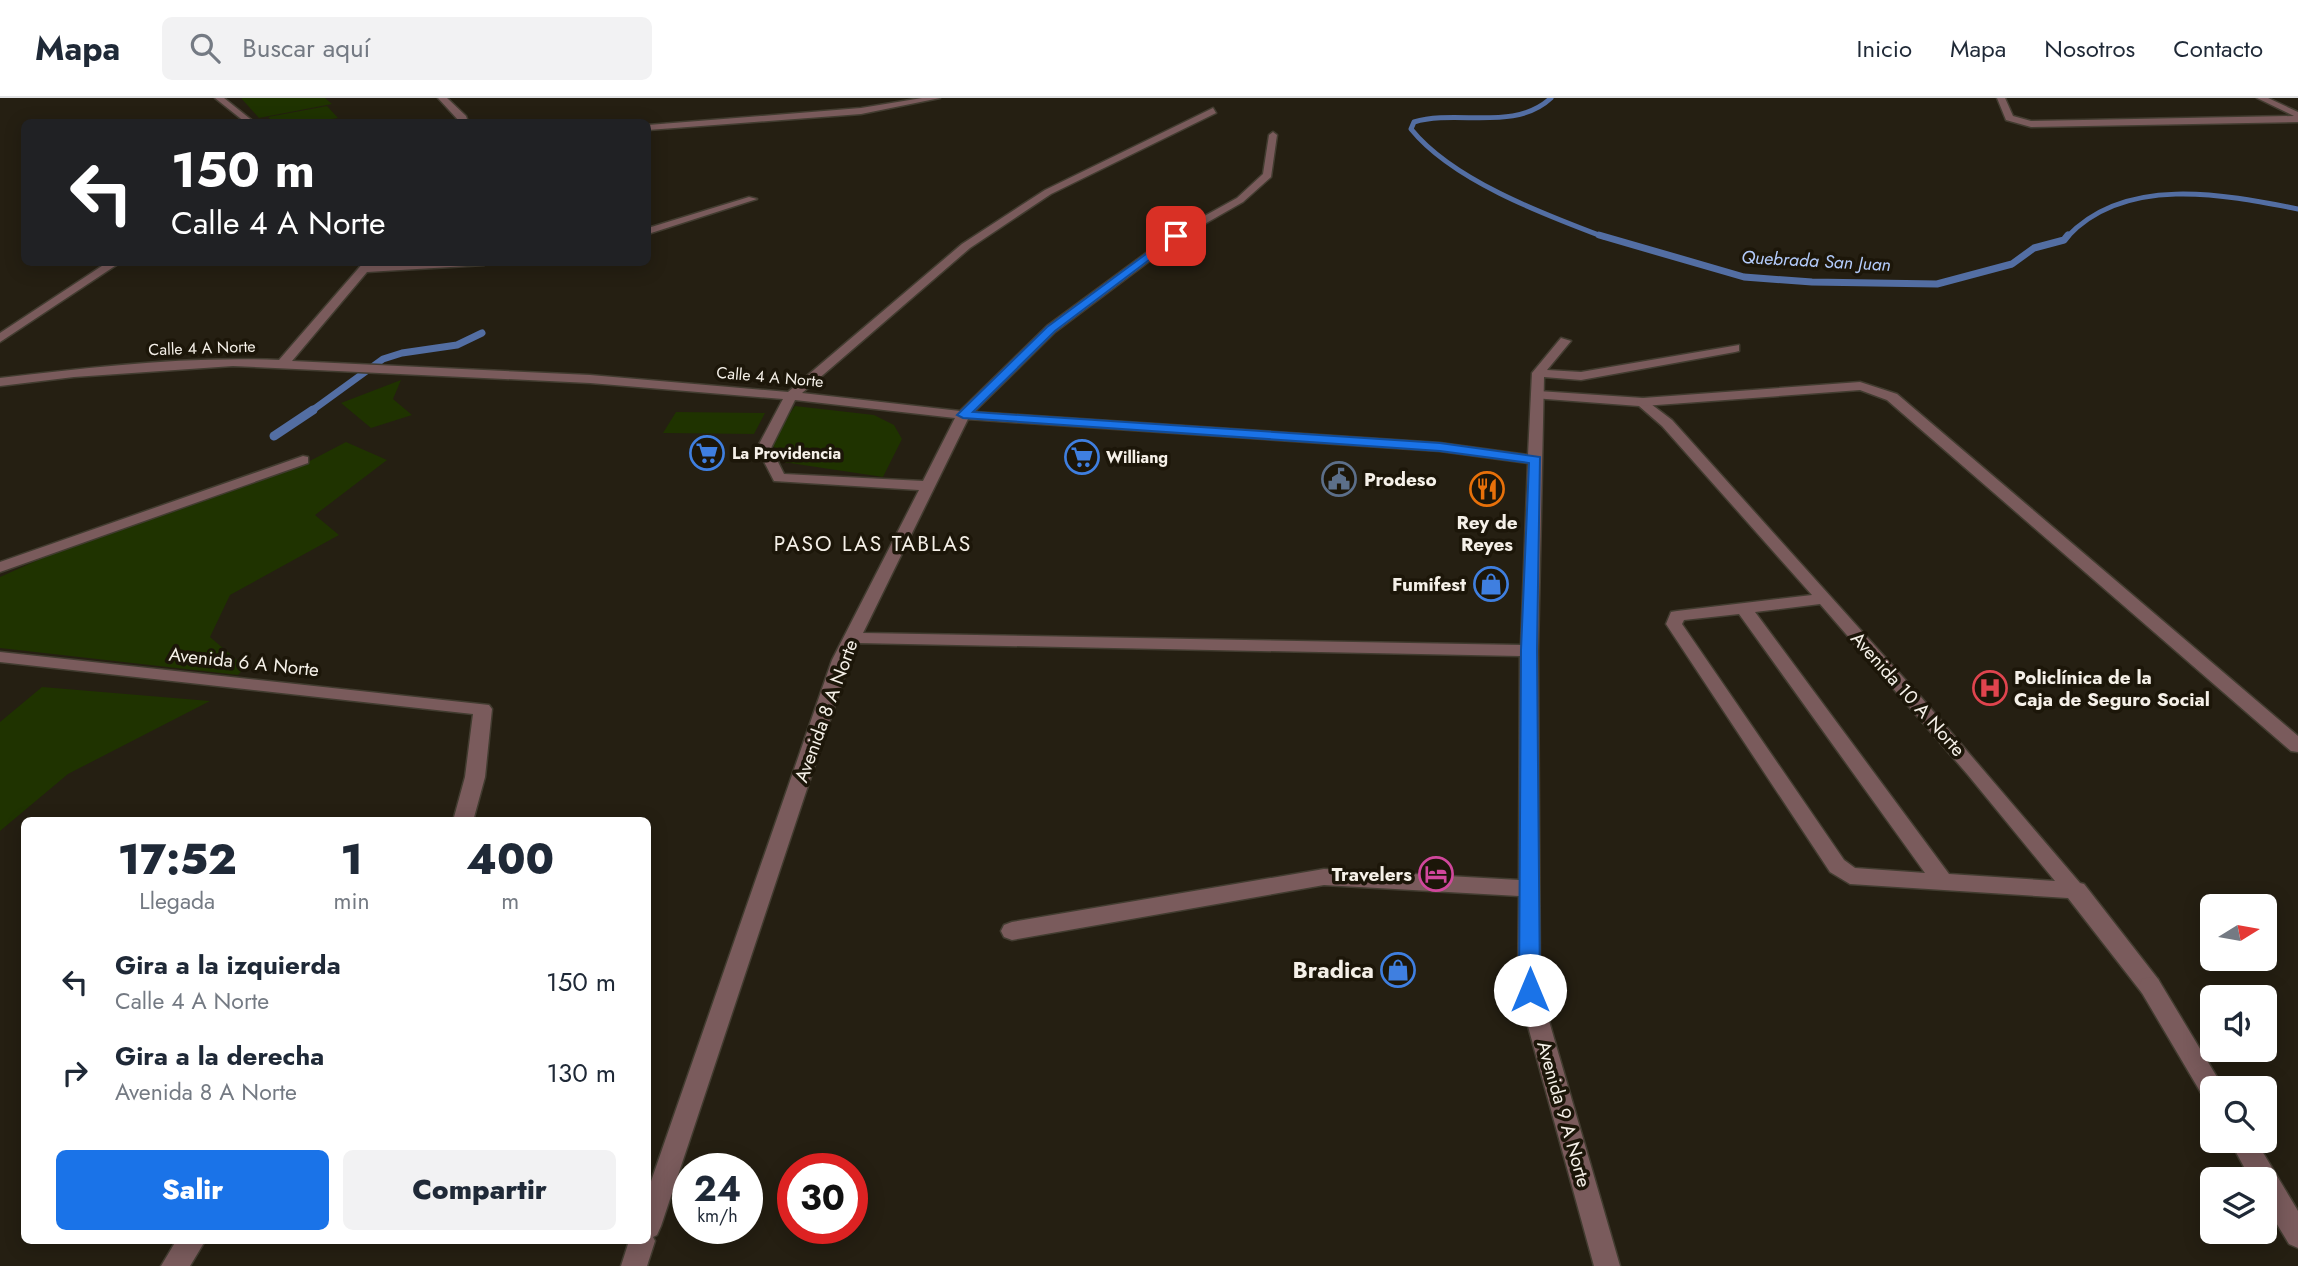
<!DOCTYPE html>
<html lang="es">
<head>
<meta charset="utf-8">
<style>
  body { margin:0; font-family:Jost,sans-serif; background:#f2f2f3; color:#1f2937; height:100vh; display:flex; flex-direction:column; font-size:26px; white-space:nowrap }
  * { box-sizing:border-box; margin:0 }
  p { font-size:23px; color:#747a83 }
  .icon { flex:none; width:38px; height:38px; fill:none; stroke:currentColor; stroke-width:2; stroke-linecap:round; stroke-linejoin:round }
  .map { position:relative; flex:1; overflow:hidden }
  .sheet { position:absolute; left:21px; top:719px; width:630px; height:427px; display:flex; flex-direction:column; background:#fff; border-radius:10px; box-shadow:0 4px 18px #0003 }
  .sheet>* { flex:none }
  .top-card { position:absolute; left:21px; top:21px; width:630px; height:147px; border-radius:10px; box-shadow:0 4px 18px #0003; background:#202124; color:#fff; overflow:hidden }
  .needle { width:46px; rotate:79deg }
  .fabs { position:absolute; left:2200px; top:796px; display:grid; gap:14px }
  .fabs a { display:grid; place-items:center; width:77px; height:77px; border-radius:10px; background:#fff; box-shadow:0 4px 18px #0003; font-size:35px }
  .speed { position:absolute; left:672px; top:1055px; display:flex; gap:14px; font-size:35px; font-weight:700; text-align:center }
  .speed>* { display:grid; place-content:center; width:91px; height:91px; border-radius:50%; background:#fff; box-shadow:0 4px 18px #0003; line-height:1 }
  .speed small { font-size:18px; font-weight:400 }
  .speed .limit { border:10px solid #d22; background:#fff; color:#111 }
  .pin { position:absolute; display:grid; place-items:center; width:60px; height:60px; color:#fff; margin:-30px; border-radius:14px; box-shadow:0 4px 10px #0006 }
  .me { position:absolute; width:77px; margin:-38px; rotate:0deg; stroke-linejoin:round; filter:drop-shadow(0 0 5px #0008) }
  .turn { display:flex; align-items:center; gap:24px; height:147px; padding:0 35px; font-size:32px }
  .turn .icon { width:91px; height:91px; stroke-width:2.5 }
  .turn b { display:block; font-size:49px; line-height:60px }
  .eta { display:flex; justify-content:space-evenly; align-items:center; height:119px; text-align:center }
  .eta b { font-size:42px; font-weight:800; line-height:49px }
  .cta { display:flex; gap:14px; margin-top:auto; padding:14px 35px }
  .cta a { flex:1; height:80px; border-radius:10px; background:#1a73e8; color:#fff; font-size:28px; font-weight:800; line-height:80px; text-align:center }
  .cta a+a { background:#f2f2f3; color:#1f2937 }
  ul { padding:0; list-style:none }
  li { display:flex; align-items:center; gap:21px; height:91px; padding:0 35px }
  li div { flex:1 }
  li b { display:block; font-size:26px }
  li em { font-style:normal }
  header { display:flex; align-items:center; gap:42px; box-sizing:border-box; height:98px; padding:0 35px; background:#fff; border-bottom:2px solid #e0e1e3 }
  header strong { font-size:33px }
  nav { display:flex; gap:38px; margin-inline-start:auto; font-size:24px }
  .search { width:490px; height:63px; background:#f2f2f3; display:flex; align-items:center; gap:18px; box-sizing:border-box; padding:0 24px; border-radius:10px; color:#747a83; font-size:26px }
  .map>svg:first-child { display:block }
  .green { fill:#1f3300 }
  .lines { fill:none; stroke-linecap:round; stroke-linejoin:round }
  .stream-far2 { stroke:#536ea3; stroke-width:5 }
  .stream-far1 { stroke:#536ea3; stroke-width:7 }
  .stream { stroke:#536ea3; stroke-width:9 }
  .service-casing { stroke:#423c30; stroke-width:3 }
  .minor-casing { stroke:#423c30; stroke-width:3 }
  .service { fill:#7a5b5c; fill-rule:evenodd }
  .minor { fill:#7a5b5c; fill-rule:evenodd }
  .route { fill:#1a73e8; stroke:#114b97; stroke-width:2 }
  .labels { text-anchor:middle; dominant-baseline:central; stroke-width:7; stroke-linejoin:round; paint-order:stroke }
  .far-street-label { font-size:16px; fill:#f5f0e8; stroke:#1c1609 }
  .far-poi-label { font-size:16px; font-weight:bold; fill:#f5f0e8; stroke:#1c1609; text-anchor:start }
  .far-water-label { font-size:18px; font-style:italic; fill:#b4ccfc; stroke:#1c1609 }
  .poi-label { font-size:19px; font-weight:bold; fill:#f5f0e8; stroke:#1c1609; text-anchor:start }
  .street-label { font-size:19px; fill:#f5f0e8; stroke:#1c1609 }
  .neighbourhood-label { font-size:21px; letter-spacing:2px; fill:#f5f0e8; stroke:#1c1609 }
  .near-poi-label { font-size:23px; font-weight:bold; fill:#f5f0e8; stroke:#1c1609; text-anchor:end }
</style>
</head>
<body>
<header>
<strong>Mapa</strong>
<div class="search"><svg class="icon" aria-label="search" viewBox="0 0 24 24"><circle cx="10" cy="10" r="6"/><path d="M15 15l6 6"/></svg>Buscar aquí</div>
<nav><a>Inicio</a><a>Mapa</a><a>Nosotros</a><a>Contacto</a></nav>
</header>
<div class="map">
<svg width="2298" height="1168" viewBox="0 0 2298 1168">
  <rect width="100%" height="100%" fill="#251f12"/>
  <path class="green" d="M 241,0 L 325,0 L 332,6 L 259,20 Z
    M 327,8 L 338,20 L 313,24 L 273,24 L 268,19 Z
    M 401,282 L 393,301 L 412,317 L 371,330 L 341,305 Z
    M 795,308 L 874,317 L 894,327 L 902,341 L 883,379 L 783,364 L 771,344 Z
    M 676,314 L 765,315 L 754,336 L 663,335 Z
    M 346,344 L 387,362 L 315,417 L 339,437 L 230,497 L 210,539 L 245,569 L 238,577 L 0,550 L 0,479 L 69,448 L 304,366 Z
    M 42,589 L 210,603 L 68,676 L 0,733 L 0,624 Z"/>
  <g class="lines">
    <path class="stream-far2" d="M 1551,0 C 1515,34 1457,11 1414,24 L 1411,31 C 1452,82 1543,116 1604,139
      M 2067,139 C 2125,77 2222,96 2298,111"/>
    <path class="stream-far1" d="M 1599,137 L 1744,179 L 1812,184 L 1937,186 L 2012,166 L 2034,150 L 2064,142 L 2068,137
      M 310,314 L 383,261 L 402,255 L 457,247 L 482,235"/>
    <path class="stream" d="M 274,338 L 313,312"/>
    <g class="service-casing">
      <path id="service" d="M 1538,293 L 1643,300 L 1672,322 L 1920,598 L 2080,785 L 2084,786 L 2158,881 L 2161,888 L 2158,895 L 2150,897 L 2142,895 L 2068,800 L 1850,786 L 1830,774 L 1666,526 L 1671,514 L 1677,513 L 1812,497 L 1662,328 L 1639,308 L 1533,300 L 1532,297 ZM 1820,506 L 1968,677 L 2055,783 L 1949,776 L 1755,514 ZM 1739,516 L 1925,775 L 1855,770 L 1844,762 L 1682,526 L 1684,522 Z"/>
    </g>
    <g class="minor-casing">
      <path id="minor" d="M 215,0 L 224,0 L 254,24 L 245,24 Z
        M 438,0 L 447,0 L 466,18 L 468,24 L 460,24 Z
        M 922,0 L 940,0 L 861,16 L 648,32 L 648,27 L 861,10 Z
        M 1997,0 L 2005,0 L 2013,18 L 2031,23 L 2294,18 L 2257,0 L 2268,0 L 2298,14 L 2298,24 L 2031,29 L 2006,22 Z
        M 1213,10 L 1216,15 L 1051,96 L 970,150 L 802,295 L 960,313 L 1047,228 L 1172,136 L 1237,100 L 1263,76 L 1269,37 L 1273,34 L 1277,37 L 1271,79 L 1243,104 L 1180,140 L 1055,234 L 974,314 L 1440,345 L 1528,357 L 1532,275 L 1561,240 L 1571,243 L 1547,272 L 1581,274 L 1739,247 L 1739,253 L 1735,254 L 1581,282 L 1544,279 L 1538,553 L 1540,892 L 1620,1168 L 1594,1168 L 1518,892 L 1519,798 L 1324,787 L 1012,842 L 1004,839 L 1001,833 L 1004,827 L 1012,824 L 1324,771 L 1519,782 L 1520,558 L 858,545 L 850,562 L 661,1128 L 657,1137 L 653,1139 L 655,1143 L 647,1168 L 621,1168 L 629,1143 L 648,1143 L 648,1092 L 832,562 L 919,392 L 774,383 L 757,350 L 783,301 L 590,285 L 233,268 L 74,279 L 0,288 L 0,280 C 92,269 186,258 279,262 L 364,164 L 375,164 L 373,167 L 489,164 L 484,167 L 367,174 L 292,263 L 590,277 L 788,294 L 962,146 L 1045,92 ZM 795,302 L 955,320 L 923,383 L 784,376 L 771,350 ZM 968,321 L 1440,353 L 1528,365 L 1521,547 L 863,535 Z
        M 749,99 L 757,101 L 648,136 L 648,130 Z
        M 108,164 L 121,164 L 0,244 L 0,235 Z
        M 1860,284 L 1897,296 L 2298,638 L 2298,654 L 2291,653 L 1887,302 L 1860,292 L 1643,308 L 1636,304 L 1643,300 Z
        M 303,358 L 308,359 L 308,365 L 0,474 L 0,464 Z
        M 0,554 L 489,607 L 492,611 L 485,679 L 473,723 L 453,723 L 465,679 L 473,616 L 0,564 Z
        M 2150,879 L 2158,881 L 2220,984 L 2223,990 L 2212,990 L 2212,1003 L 2204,1000 L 2142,895 L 2139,888 L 2142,881 Z
        M 2230,1043 L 2256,1043 L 2298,1113 L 2298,1150 L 2289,1146 L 2264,1105 L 2264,1082 L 2251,1082 Z
        M 176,1143 L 205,1143 L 190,1168 L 161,1168 Z"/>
    </g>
    <use href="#service" class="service"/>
    <use href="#minor" class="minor"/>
  </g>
  <path class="route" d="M 1173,136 L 1181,138 L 1055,233 L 973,314 L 1440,345 L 1540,359 L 1537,552 L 1540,892 L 1537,898 L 1530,900 L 1522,898 L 1519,892 L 1521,552 L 1529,365 L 1440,353 L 963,320 L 957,317 L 1047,229 Z"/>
  <defs>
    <g id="supermarket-ring" transform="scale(1.75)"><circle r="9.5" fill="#1c1609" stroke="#3f7fe0" stroke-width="1.5"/><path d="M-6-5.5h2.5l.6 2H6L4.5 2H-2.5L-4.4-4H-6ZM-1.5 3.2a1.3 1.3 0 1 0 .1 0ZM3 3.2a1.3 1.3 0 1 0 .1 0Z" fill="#3f7fe0"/></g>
    <g id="civic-ring" transform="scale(1.75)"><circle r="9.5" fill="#1c1609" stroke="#5c6f8a" stroke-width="1.5"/><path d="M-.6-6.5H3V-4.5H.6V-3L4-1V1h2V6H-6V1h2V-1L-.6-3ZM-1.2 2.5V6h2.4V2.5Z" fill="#5c6f8a"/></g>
    <g id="restaurant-ring" transform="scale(1.75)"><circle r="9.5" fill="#1c1609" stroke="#e8710a" stroke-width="1.5"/><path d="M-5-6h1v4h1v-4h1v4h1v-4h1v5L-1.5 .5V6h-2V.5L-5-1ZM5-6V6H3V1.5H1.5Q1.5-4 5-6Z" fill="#e8710a"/></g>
    <g id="shop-ring" transform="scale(1.75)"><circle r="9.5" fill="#1c1609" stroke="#3f7fe0" stroke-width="1.5"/><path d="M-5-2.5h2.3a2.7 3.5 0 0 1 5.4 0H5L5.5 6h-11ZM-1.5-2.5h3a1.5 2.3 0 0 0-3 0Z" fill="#3f7fe0"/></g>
    <g id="hospital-ring" transform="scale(1.75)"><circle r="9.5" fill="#1c1609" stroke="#e0444e" stroke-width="1.5"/><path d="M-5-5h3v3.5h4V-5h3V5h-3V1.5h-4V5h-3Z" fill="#e0444e"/></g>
    <g id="hotel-ring" transform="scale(1.75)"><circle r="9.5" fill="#1c1609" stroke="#d1479c" stroke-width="1.5"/><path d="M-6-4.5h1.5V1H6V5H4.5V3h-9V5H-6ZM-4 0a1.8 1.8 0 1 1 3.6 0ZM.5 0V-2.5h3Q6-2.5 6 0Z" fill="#d1479c"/></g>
  </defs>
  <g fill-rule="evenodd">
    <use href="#supermarket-ring" x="707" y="355"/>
    <use href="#supermarket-ring" x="1082" y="359"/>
    <use href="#civic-ring" x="1339" y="381"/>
    <use href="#restaurant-ring" x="1487" y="391"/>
    <use href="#shop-ring" x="1491" y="486"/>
    <use href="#hospital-ring" x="1990" y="590"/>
    <use href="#hotel-ring" x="1436" y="776"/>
    <use href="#shop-ring" x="1398" y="872"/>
  </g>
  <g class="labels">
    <g class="far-street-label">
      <text transform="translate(202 250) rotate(-2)">Calle 4 A Norte</text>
      <text transform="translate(770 279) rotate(5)">Calle 4 A Norte</text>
    </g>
    <g class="far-poi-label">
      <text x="732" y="355">La Providencia</text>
      <text x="1106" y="359">Williang</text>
    </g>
    <g class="far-water-label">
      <text transform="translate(1816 163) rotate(3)">Quebrada San Juan</text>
    </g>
    <g class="poi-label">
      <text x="1364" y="381">Prodeso</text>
      <text x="1487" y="424" text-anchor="middle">Rey de<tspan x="1487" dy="22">Reyes</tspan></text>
      <text x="1466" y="486" text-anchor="end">Fumifest</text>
      <text x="2014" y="579">Policlínica de la<tspan x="2014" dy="22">Caja de Seguro Social</tspan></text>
      <text x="1412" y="776" text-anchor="end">Travelers</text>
    </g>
    <g class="street-label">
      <text transform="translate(244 564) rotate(6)">Avenida 6 A Norte</text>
      <text transform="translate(1908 596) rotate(48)">Avenida 10 A Norte</text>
      <text transform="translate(826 613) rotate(-70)">Avenida 8 A Norte</text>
      <text transform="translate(1564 1016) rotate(74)">Avenida 9 A Norte</text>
    </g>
    <g class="neighbourhood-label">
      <text x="873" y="446">PASO LAS TABLAS</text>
    </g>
    <g class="near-poi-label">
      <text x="1374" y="872">Bradica</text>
    </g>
  </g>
</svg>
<div class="fabs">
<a><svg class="needle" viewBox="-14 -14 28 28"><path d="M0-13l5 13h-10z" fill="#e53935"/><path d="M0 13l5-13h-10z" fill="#747a83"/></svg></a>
<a><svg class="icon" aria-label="sound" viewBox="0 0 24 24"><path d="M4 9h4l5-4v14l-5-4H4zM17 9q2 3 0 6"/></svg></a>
<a><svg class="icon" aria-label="search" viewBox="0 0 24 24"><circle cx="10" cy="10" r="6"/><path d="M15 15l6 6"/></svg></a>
<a><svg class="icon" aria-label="layers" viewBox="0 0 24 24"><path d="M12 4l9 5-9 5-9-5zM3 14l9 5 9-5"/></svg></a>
</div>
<div class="speed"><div>24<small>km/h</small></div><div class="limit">30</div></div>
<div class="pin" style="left:1176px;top:138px;background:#d93025"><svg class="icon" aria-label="arrive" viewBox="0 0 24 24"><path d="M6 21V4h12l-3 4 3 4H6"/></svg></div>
<svg class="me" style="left:1530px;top:892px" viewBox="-20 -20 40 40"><circle r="19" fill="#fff"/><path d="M0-13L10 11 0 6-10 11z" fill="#1a73e8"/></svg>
<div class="top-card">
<div class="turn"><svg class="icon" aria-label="left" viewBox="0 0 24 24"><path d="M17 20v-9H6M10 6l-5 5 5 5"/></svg><div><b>150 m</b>Calle 4 A Norte</div></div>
</div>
<section class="sheet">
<div class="eta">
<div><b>17:52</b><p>Llegada</p></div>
<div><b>1</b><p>min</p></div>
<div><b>400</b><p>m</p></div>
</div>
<ul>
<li><svg class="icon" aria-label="left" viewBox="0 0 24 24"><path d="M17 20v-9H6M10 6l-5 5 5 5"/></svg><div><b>Gira a la izquierda</b><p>Calle 4 A Norte</p></div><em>150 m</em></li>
<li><svg class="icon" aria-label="right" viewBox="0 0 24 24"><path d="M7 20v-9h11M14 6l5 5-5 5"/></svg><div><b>Gira a la derecha</b><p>Avenida 8 A Norte</p></div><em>130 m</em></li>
</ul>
<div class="cta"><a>Salir</a><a>Compartir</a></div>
</section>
</div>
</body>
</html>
